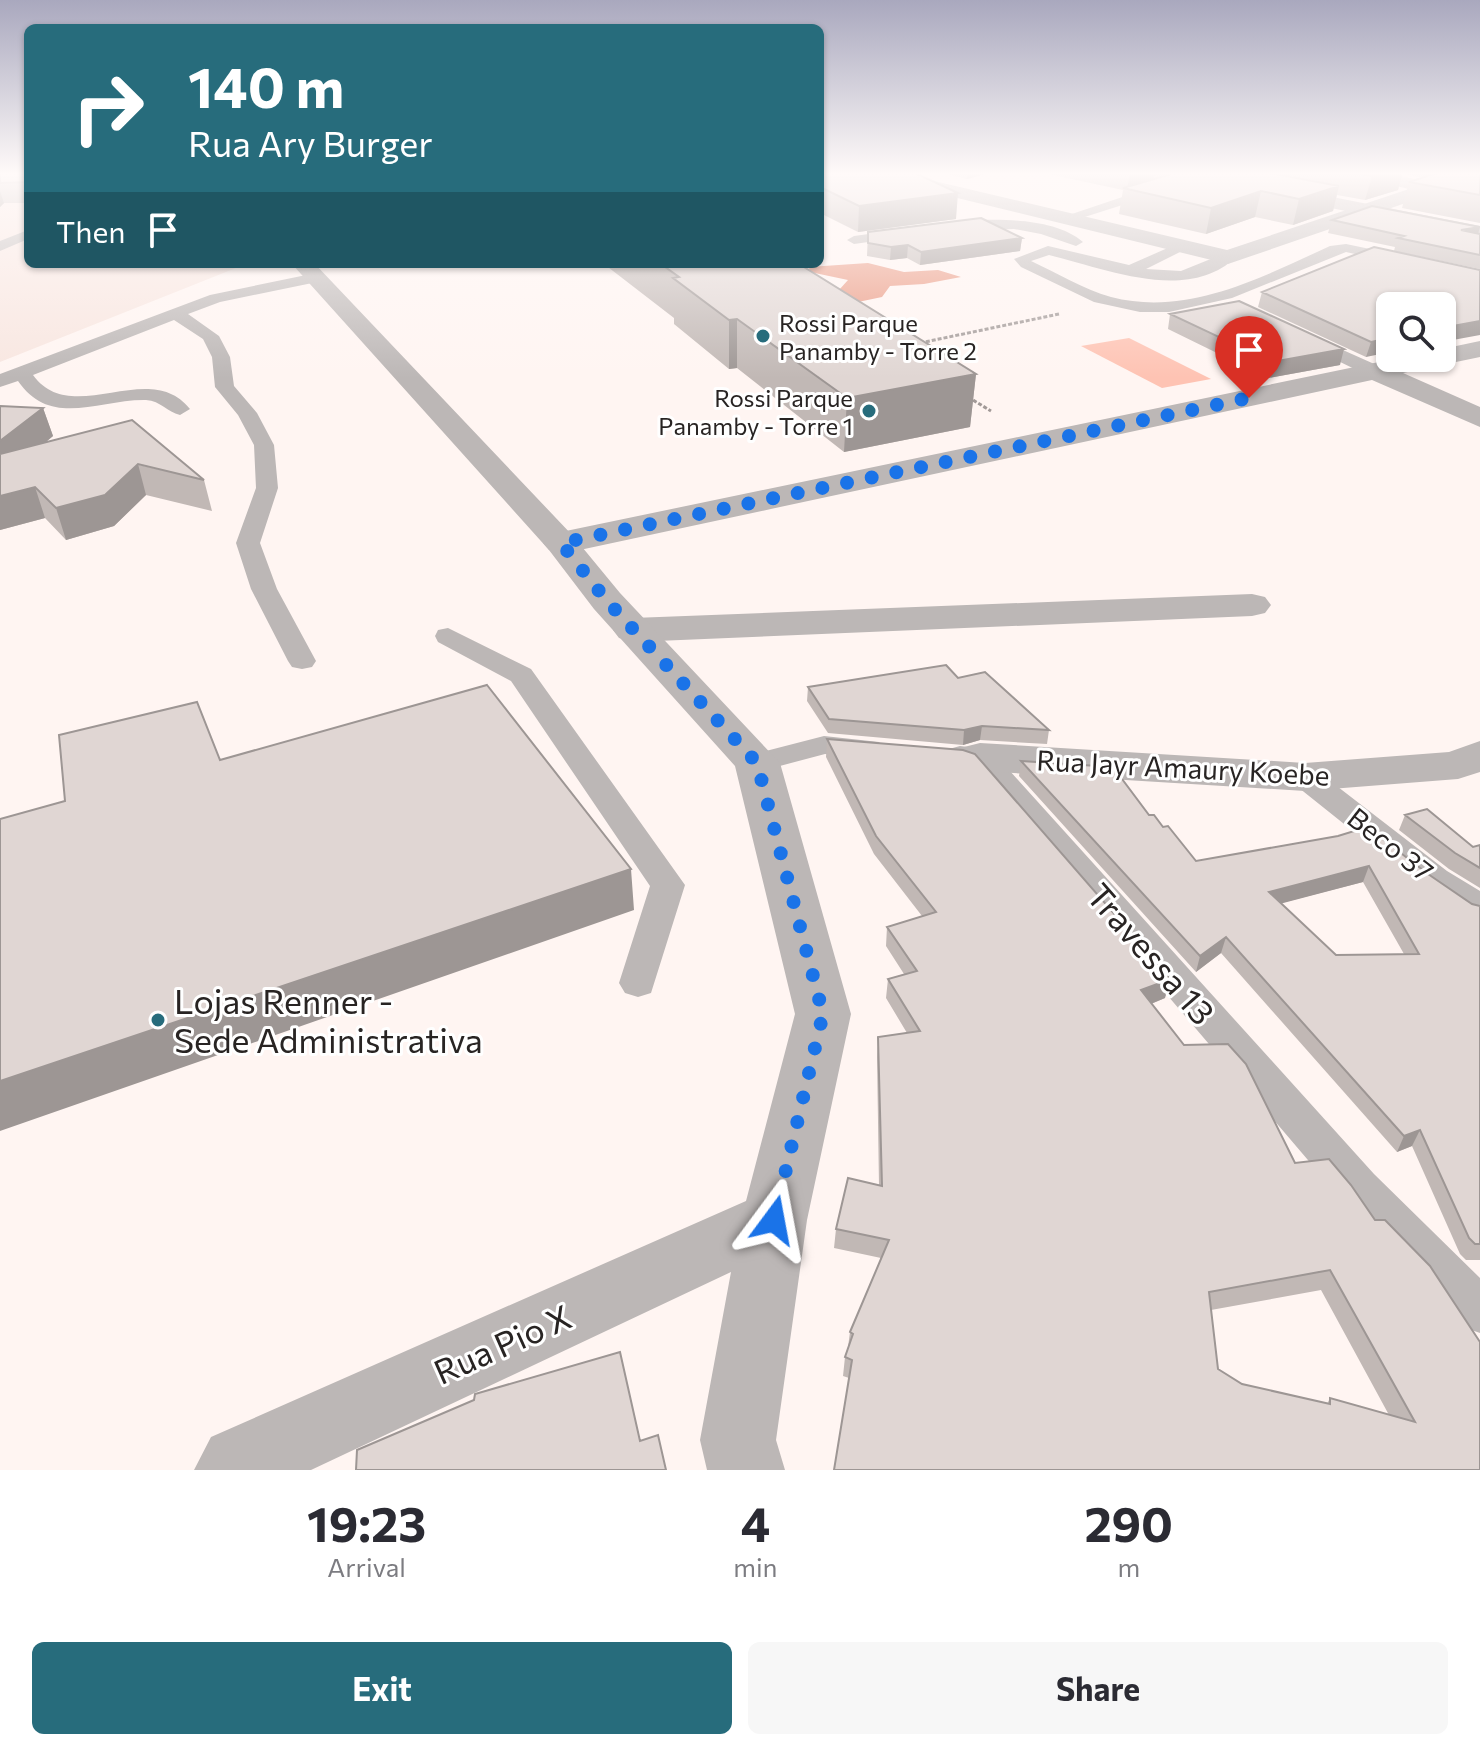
<!DOCTYPE html>
<html lang="en">
<head>
<meta charset="utf-8">
<style>
  body { margin:0; font-family:Commissioner,sans-serif; background:#f7f7f7; color:#2b2b33; height:100vh; display:flex; flex-direction:column; font-size:30px; white-space:nowrap }
  * { box-sizing:border-box; margin:0 }
  p { font-size:26px; color:#7c7c81 }
  .icon { flex:none; width:44px; height:44px; fill:none; stroke:currentColor; stroke-width:2; stroke-linecap:round; stroke-linejoin:round }
  .map { position:relative; height:1470px; overflow:hidden }
  .drawer { display:flex; flex-direction:column; background:#fff; flex:1 }
  .drawer>* { flex:none }
  .banner { position:absolute; left:24px; top:24px; width:800px; height:244px; border-radius:12px; box-shadow:0 2px 6px #0004; background:#276c7c; color:#fff; overflow:hidden }
  .controls { position:absolute; left:1376px; top:292px; display:grid; gap:16px }
  .controls a { display:grid; place-items:center; width:80px; height:80px; border-radius:12px; background:#fff; box-shadow:0 2px 6px #0004; font-size:40px }
  .pin { position:absolute; display:grid; place-items:center; width:68px; height:68px; color:#fff; margin:-82px -34px; border-radius:50% 50% 50% 0; rotate:-45deg; box-shadow:0 0 8px #0007 }
  .pin .icon { rotate:45deg }
  .me { position:absolute; width:88px; margin:-44px; rotate:13deg; stroke-linejoin:round; filter:drop-shadow(0 0 6px #0008) }
  .turn { display:flex; align-items:center; gap:28px; height:168px; padding:0 32px; font-size:36px }
  .turn .icon { width:104px; height:104px; stroke-width:2.5 }
  .turn b { display:block; font-size:56px; line-height:68px }
  .then { display:flex; align-items:center; height:76px; padding:0 32px; background:#0003; gap:16px; font-size:30px }
  .eta { display:flex; justify-content:space-evenly; align-items:center; height:136px; text-align:center }
  .eta b { font-size:48px; font-weight:700; line-height:56px }
  .button { display:flex; gap:16px; margin-top:auto; padding:16px 32px }
  .button a { flex:1; height:92px; border-radius:12px; background:#276c7c; color:#fff; font-size:32px; font-weight:700; line-height:92px; text-align:center }
  .button a+a { background:#f7f7f7; color:#2b2b33 }
  .map>svg:first-child { display:block }
  .built { fill:#f8e6e0 }
  .green { fill:#fec3b3 }
  .water { fill:#ea9780 }
  .lines { fill:none; stroke-linecap:round; stroke-linejoin:round }
  .path { stroke:#a29a98; stroke-width:3; stroke-dasharray:4 2; stroke-linecap:butt }
  .service { fill:#bcb7b6; fill-rule:evenodd }
  .minor { fill:#bcb7b6; fill-rule:evenodd }
  .tertiary { fill:#bcb7b6; fill-rule:evenodd }
  .wall { fill:#c1b8b5; fill-rule:evenodd }
  .shaded-wall { fill:#9d9694 }
  .building { fill:#e0d6d3; stroke:#9d9694; stroke-width:2; fill-rule:evenodd }
  .route { stroke:#1a73e8; stroke-width:14; stroke-dasharray:0 25.2 }
  .poi-dot { fill:#276c7c; stroke:#fff; stroke-width:3 }
  .labels { text-anchor:middle; dominant-baseline:central; stroke-width:6; stroke-linejoin:round; paint-order:stroke }
  .far-poi-label { font-size:24px; fill:#282423; stroke:#fff; text-anchor:start }
  .street-label { font-size:28px; fill:#282423; stroke:#fff }
  .near-street-label { font-size:34px; fill:#282423; stroke:#fff }
  .near-poi-label { font-size:34px; fill:#282423; stroke:#fff; text-anchor:start }
</style>
</head>
<body>
<div class="map">
<svg width="1480" height="1470" viewBox="0 0 1480 1470">
  <rect width="100%" height="100%" fill="#fff5f2"/>
  <path class="built" d="M 0,172 L 28,172 L 28,264 L 246,264 L 0,362 Z"/>
  <path class="green" d="M 1129,338 L 1211,379 L 1162,388 L 1081,346 Z"/>
  <path class="water" d="M 868,263 L 904,272 L 938,270 L 961,277 L 924,284 L 890,286 L 882,297 L 858,302 L 839,290 L 848,280 L 810,272 L 809,267 Z"/>
  <g class="lines">
    <path class="path" d="M 920,343 L 1059,314
      M 968,397 L 991,411"/>
    <path class="service" d="M 1158,185 L 1165,189 L 1163,192 L 1069,222 L 1057,219 Z
      M 982,220 C 1013,219 1059,221 1083,242 L 1076,246 L 1041,234 L 1014,229 L 949,231 L 942,227 L 949,223 Z
      M 906,229 L 913,233 L 911,236 L 854,244 L 847,240 L 854,236 Z
      M 28,230 L 28,239 L 0,251 L 0,241 Z
      M 1179,243 L 1186,247 L 1184,250 L 1146,269 L 1181,271 L 1223,254 L 1228,252 L 1236,257 C 1187,304 1104,268 1049,255 L 1031,261 C 1057,273 1083,289 1111,297 C 1188,317 1262,277 1330,246 L 1346,244 L 1480,272 L 1480,282 L 1346,252 L 1232,298 L 1169,312 L 1140,312 L 1094,302 L 1021,267 L 1014,259 L 1048,246 L 1129,265 Z
      M 316,273 L 324,278 L 322,281 L 220,302 L 188,314 L 219,336 L 230,357 L 234,386 L 257,413 L 274,445 L 278,488 L 260,543 L 277,589 L 316,661 L 312,667 L 302,669 L 292,667 L 288,661 L 251,589 L 236,543 L 256,488 L 254,445 L 238,415 L 215,387 L 212,357 L 203,339 L 174,320 L 33,375 C 72,429 149,357 190,409 L 180,415 C 167,412 161,401 146,400 C 99,399 51,429 18,381 L 0,387 L 0,374 L 210,295 Z
      M 1307,334 L 1381,367 L 1383,371 L 1381,375 L 1367,375 L 1301,343 L 1298,339 L 1301,335 Z
      M 448,628 L 531,669 L 685,885 L 651,993 L 638,997 L 625,993 L 619,983 L 650,886 L 511,681 L 438,642 L 435,636 L 438,630 Z
      M 824,736 L 879,742 L 883,748 L 879,754 L 868,757 L 825,754 L 757,772 L 746,770 L 742,763 L 746,756 Z
      M 960,746 L 991,750 L 1374,1174 L 1480,1278 L 1480,1333 L 1463,1327 L 1342,1200 L 971,765 L 949,761 L 945,755 L 949,749 Z
      M 1305,767 L 1316,770 L 1447,871 L 1480,891 L 1480,920 L 1467,917 L 1423,887 L 1294,784 L 1289,777 L 1294,770 Z"/>
    <path class="minor" d="M 864,172 L 896,172 L 1227,250 L 1409,189 L 1352,176 L 1349,172 L 1383,172 L 1433,183 L 1435,187 L 1432,194 L 1228,264 L 867,176 Z
      M 1480,341 L 1480,357 L 1403,373 L 1480,407 L 1480,427 L 1372,380 L 561,554 L 549,550 L 543,543 L 549,536 L 561,532 L 1374,363 L 1398,358 L 1442,358 L 1442,349 Z
      M 1252,594 L 1265,597 L 1271,605 L 1265,613 L 1252,616 L 633,642 L 619,638 L 613,630 L 619,622 L 633,618 Z
      M 1480,741 L 1480,772 L 1458,779 L 1305,791 L 980,771 L 964,767 L 957,757 L 964,747 L 980,743 L 1305,763 L 1449,752 Z"/>
    <path class="tertiary" d="M 1168,172 L 1205,172 L 1480,226 L 1480,238 L 1177,177 Z
      M 292,264 L 315,264 L 573,536 L 620,593 L 780,763 L 851,1014 L 807,1220 L 776,1440 L 785,1470 L 707,1470 L 700,1440 L 731,1272 L 311,1470 L 194,1470 L 211,1437 L 746,1201 L 795,1014 L 735,766 L 594,609 L 549,550 Z"/>
  </g>
  <path class="wall" d="M 0,172 L 28,172 L 28,203 L 4,203 L 0,207 Z
    M 820,172 L 956,219 L 858,232 L 820,213 Z
    M 939,172 L 992,172 L 967,179 Z
    M 1039,172 L 1480,172 L 1480,223 L 1402,208 L 1409,182 L 1423,178 L 1402,173 L 1398,190 L 1365,200 L 1337,195 L 1333,211 L 1293,225 L 1255,217 L 1206,234 L 1119,214 L 1123,190 Z
    M 1332,220 L 1480,234 L 1480,269 L 1394,251 L 1395,247 L 1328,233 Z
    M 868,232 L 1022,238 L 1020,251 L 920,265 L 907,258 L 890,260 L 867,256 Z
    M 604,264 L 799,264 L 976,374 L 970,427 L 844,452 L 737,368 L 729,369 L 674,324 L 674,318 Z
    M 1480,270 L 1366,357 L 1258,307 L 1262,292 Z
    M 1170,314 L 1340,365 L 1268,378 L 1168,329 Z
    M 0,406 L 43,408 L 53,436 L 45,443 L 204,480 L 212,511 L 146,495 L 114,526 L 66,540 L 45,518 L 0,530 Z
    M 958,678 L 1049,730 L 1047,744 L 980,740 L 963,745 L 828,733 L 807,701 L 808,687 Z
    M 827,739 L 1165,998 L 1151,1004 L 1184,1045 L 1295,1163 L 1480,1470 L 849,1378 L 843,1376 L 845,1357 L 848,1347 L 850,1332 L 881,1258 L 834,1248 L 836,1229 L 879,1186 L 877,1057 L 878,1037 L 907,1033 L 886,998 L 888,979 L 904,974 L 886,946 L 887,927 L 922,916 L 874,854 L 826,757 ZM 1321,1290 L 1389,1415 L 1330,1398 L 1327,1404 L 1242,1384 L 1218,1369 L 1211,1310 Z
    M 1021,761 L 1149,815 L 1163,827 L 1196,861 L 1338,836 L 1428,874 L 1472,904 L 1480,906 L 1480,1260 L 1466,1260 L 1460,1254 L 1412,1146 L 1397,1152 L 1221,953 L 1196,972 L 1019,776 ZM 1363,882 L 1404,954 L 1336,955 L 1281,903 Z
    M 1405,815 L 1473,847 L 1480,845 L 1480,888 L 1449,869 L 1399,830 Z"/>
  <path class="shaded-wall" d="M 968,172 L 992,172 L 967,179 Z
    M 1130,172 L 1155,172 L 1153,183 L 1127,189 Z
    M 1383,172 L 1403,172 L 1398,190 L 1365,200 L 1372,176 Z
    M 1339,186 L 1333,211 L 1293,225 L 1299,199 Z
    M 0,191 L 4,203 L 0,207 Z
    M 1261,191 L 1255,217 L 1206,234 L 1211,208 Z
    M 958,193 L 956,219 L 858,232 L 859,206 Z
    M 1480,227 L 1476,240 L 1461,230 Z
    M 1022,238 L 1020,251 L 920,265 L 921,252 Z
    M 908,245 L 907,258 L 890,260 L 891,247 Z
    M 737,319 L 737,368 L 729,369 L 729,320 Z
    M 1480,321 L 1480,335 L 1442,342 L 1442,328 Z
    M 1390,338 L 1390,352 L 1366,357 L 1371,342 Z
    M 1344,349 L 1340,365 L 1268,378 L 1272,362 Z
    M 976,374 L 970,427 L 844,452 L 847,398 Z
    M 43,408 L 53,436 L 0,480 L 0,441 Z
    M 138,464 L 146,495 L 114,526 L 66,540 L 56,508 Z
    M 35,487 L 45,518 L 0,530 L 0,496 Z
    M 982,726 L 980,740 L 963,745 L 964,730 Z
    M 1369,866 L 1363,882 L 1264,908 L 1269,892 Z
    M 631,869 L 634,910 L 0,1131 L 0,1081 Z
    M 1226,937 L 1221,953 L 1196,972 L 1200,956 Z
    M 1171,979 L 1165,998 L 1136,1010 L 1141,990 Z
    M 1420,1130 L 1412,1146 L 1397,1152 L 1404,1136 Z"/>
  <path class="building" d="M 0,172 L 28,172 L 28,182 L 0,183 Z
    M 820,172 L 913,172 L 958,193 L 859,206 L 820,187 Z
    M 1156,172 L 1265,172 L 1339,186 L 1299,199 L 1261,191 L 1211,208 L 1123,188 L 1168,175 Z
    M 1353,172 L 1383,172 L 1372,176 Z
    M 1440,172 L 1480,172 L 1480,195 L 1409,182 Z
    M 1372,206 L 1480,227 L 1461,230 L 1480,234 L 1480,255 L 1398,238 L 1404,236 L 1332,220 Z
    M 981,218 L 1022,238 L 921,252 L 908,245 L 891,247 L 868,243 L 868,232 Z
    M 1374,247 L 1480,270 L 1480,321 L 1442,328 L 1442,306 L 1390,306 L 1390,338 L 1371,342 L 1262,292 Z
    M 661,264 L 799,264 L 976,374 L 847,398 L 737,319 L 729,320 L 673,278 L 679,277 Z
    M 1239,301 L 1344,349 L 1272,362 L 1170,314 Z
    M 0,406 L 43,408 L 0,441 Z
    M 132,420 L 204,480 L 138,464 L 105,495 L 56,508 L 35,487 L 0,496 L 0,454 Z
    M 946,665 L 958,678 L 985,672 L 1049,730 L 982,726 L 964,730 L 829,719 L 808,687 Z
    M 487,685 L 631,869 L 0,1081 L 0,819 L 65,801 L 59,735 L 197,702 L 220,760 Z
    M 827,739 L 963,750 L 975,754 L 1171,979 L 1141,990 L 1184,1045 L 1228,1044 L 1246,1064 L 1295,1163 L 1329,1159 L 1351,1185 L 1375,1220 L 1385,1220 L 1430,1266 L 1480,1342 L 1480,1470 L 834,1470 L 852,1360 L 845,1357 L 853,1334 L 850,1332 L 889,1240 L 836,1229 L 848,1178 L 882,1186 L 878,1037 L 920,1031 L 888,979 L 917,971 L 887,927 L 936,912 L 876,836 ZM 1330,1270 L 1415,1422 L 1330,1398 L 1330,1404 L 1242,1384 L 1218,1369 L 1209,1292 Z
    M 1021,761 L 1113,767 L 1149,815 L 1154,815 L 1163,827 L 1168,826 L 1196,861 L 1338,836 L 1367,827 L 1428,874 L 1472,904 L 1480,906 L 1480,1244 L 1475,1244 L 1469,1238 L 1420,1130 L 1404,1136 L 1226,937 L 1200,956 ZM 1369,866 L 1419,954 L 1336,955 L 1269,892 Z
    M 1427,809 L 1473,847 L 1480,845 L 1480,868 L 1455,853 L 1405,815 Z
    M 620,1352 L 640,1441 L 658,1435 L 666,1470 L 356,1470 L 357,1450 L 474,1400 L 475,1394 Z"/>
  <linearGradient id="sky" x2="0" y2="1"><stop stop-color="#a9a8be"/><stop offset="0.46" stop-color="#fffaf9"/><stop offset="1" stop-color="#fffaf9" stop-opacity="0"/></linearGradient>
  <rect width="1480" height="378" fill="url(#sky)"/>
  <g class="lines">
    <path class="route" d="M 774,1220 L 823,1014 L 757,763 L 607,601 L 561,543 L 1249,398"/>
  </g>
  <g class="poi-dot">
    <circle cx="763" cy="336" r="8"/>
    <circle cx="869" cy="411" r="8"/>
    <circle cx="158" cy="1020" r="8"/>
  </g>
  <g class="labels">
    <g class="far-poi-label">
      <text x="779" y="322">Rossi Parque<tspan x="779" dy="28">Panamby - Torre 2</tspan></text>
      <text x="853" y="397" text-anchor="end">Rossi Parque<tspan x="853" dy="28">Panamby - Torre 1</tspan></text>
    </g>
    <g class="street-label">
      <text transform="translate(1183 767) rotate(3)">Rua Jayr Amaury Koebe</text>
      <text transform="translate(1391 844) rotate(38)">Beco 37</text>
    </g>
    <g class="near-street-label">
      <text transform="translate(1152 953) rotate(49)">Travessa 13</text>
      <text transform="translate(502 1343) rotate(-24)">Rua Pio X</text>
    </g>
    <g class="near-poi-label">
      <text x="174" y="1000">Lojas Renner -<tspan x="174" dy="39">Sede Administrativa</tspan></text>
    </g>
  </g>
</svg>
<div class="controls">
<a><svg class="icon" aria-label="search" viewBox="0 0 24 24"><circle cx="10" cy="10" r="6"/><path d="M15 15l6 6"/></svg></a>
</div>
<div class="pin" style="left:1249px;top:398px;background:#d93025"><svg class="icon" aria-label="arrive" viewBox="0 0 24 24"><path d="M6 21V4h12l-3 4 3 4H6"/></svg></div>
<svg class="me" style="left:774px;top:1220px" viewBox="-20 -20 40 40"><path d="M0-17L14 15 0 8-14 15z" fill="#1a73e8" stroke="#fff" stroke-width="4"/></svg>
<div class="banner">
<div class="turn"><svg class="icon" aria-label="right" viewBox="0 0 24 24"><path d="M7 20v-9h11M14 6l5 5-5 5"/></svg><div><b>140 m</b>Rua Ary Burger</div></div>
<div class="then">Then<svg class="icon" aria-label="arrive" viewBox="0 0 24 24"><path d="M6 21V4h12l-3 4 3 4H6"/></svg></div>
</div>
</div>
<section class="drawer">
<div class="eta">
<div><b>19:23</b><p>Arrival</p></div>
<div><b>4</b><p>min</p></div>
<div><b>290</b><p>m</p></div>
</div>
<div class="button"><a>Exit</a><a>Share</a></div>
</section>
</body>
</html>
